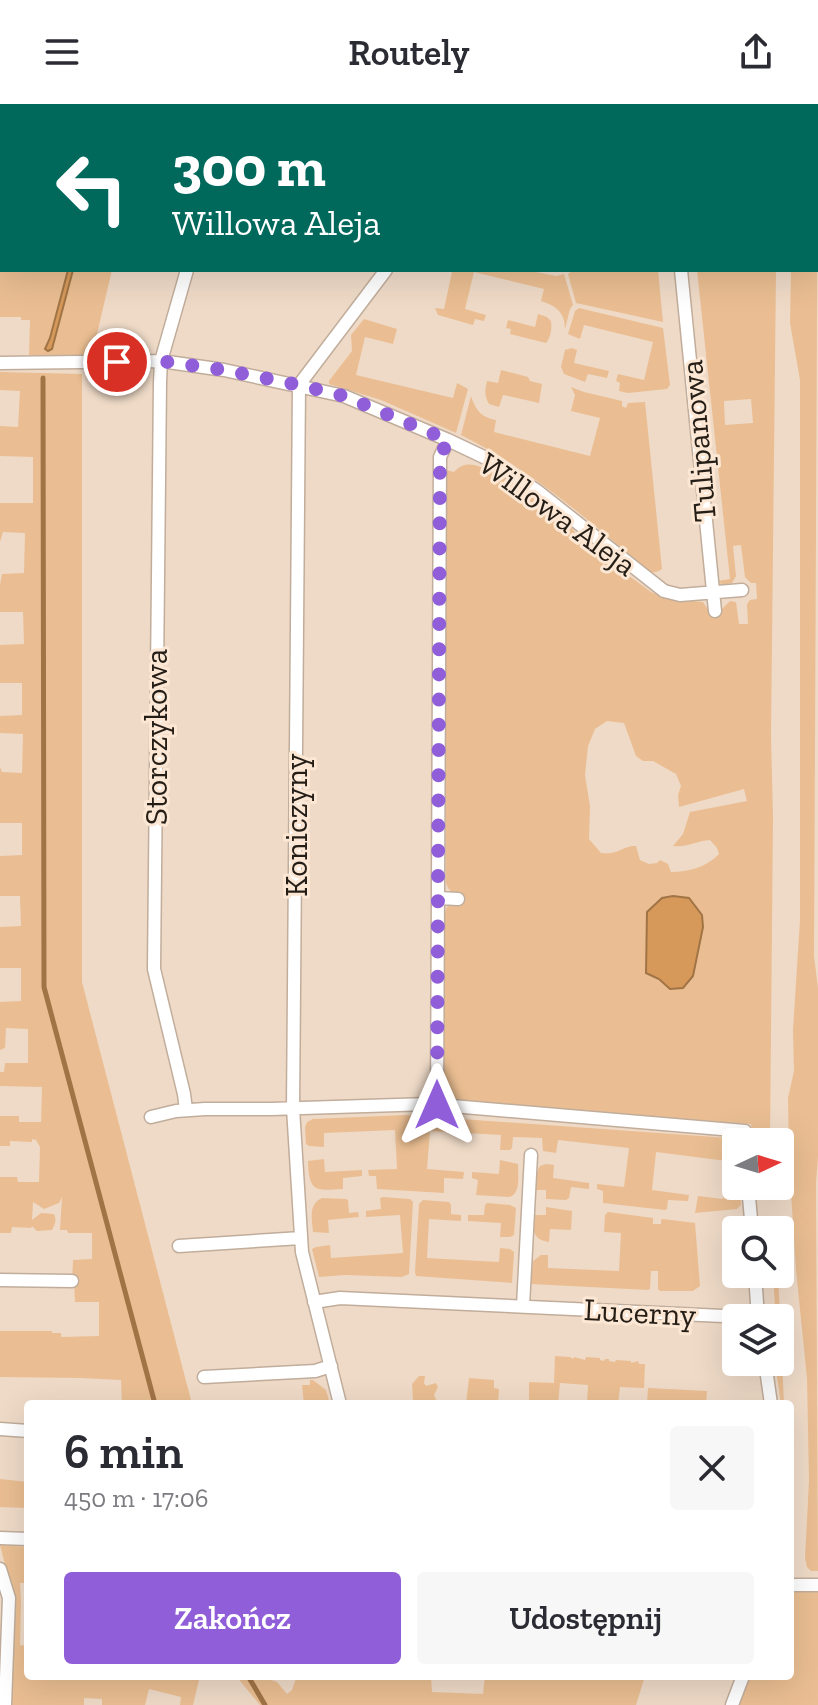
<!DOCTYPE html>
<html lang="pl">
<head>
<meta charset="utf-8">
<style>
  body { margin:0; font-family:"Zilla Slab",serif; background:#f7f7f7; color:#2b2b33; height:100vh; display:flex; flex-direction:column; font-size:30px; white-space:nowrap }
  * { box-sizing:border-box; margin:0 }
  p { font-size:26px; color:#7c7c81 }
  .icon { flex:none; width:44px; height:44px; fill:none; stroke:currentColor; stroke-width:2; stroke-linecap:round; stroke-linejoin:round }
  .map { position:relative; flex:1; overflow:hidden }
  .sheet { position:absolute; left:24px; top:1296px; width:770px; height:280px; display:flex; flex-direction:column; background:#fff; border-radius:8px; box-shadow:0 8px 32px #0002 }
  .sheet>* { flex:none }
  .top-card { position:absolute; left:0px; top:0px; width:818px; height:168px; box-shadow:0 8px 32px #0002; background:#00695c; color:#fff; overflow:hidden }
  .needle { width:52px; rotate:86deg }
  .controls { position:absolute; left:722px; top:1024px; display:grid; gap:16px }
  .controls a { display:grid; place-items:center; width:72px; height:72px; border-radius:8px; background:#fff; box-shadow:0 8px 32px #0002; font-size:40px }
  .pin { position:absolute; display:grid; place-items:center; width:68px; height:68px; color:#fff; margin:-34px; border:4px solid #fff; border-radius:50%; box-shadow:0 2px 8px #0007 }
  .me { position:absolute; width:88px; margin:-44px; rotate:0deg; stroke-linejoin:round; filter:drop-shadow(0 0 6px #0008) }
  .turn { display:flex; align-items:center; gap:28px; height:168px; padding:0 40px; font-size:36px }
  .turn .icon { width:104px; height:104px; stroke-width:2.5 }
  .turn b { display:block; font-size:56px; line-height:68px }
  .round { display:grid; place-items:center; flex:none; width:84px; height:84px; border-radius:8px; background:#f7f7f7 }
  .head { display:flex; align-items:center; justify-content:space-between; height:136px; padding:0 40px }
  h1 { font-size:48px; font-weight:600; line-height:60px }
  .button { display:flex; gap:16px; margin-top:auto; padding:16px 40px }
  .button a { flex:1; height:92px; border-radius:8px; background:#905ed8; color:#fff; font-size:32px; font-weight:600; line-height:92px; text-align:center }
  .button a+a { background:#f7f7f7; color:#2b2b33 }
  header { display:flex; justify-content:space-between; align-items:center; height:104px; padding:0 40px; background:#fff; font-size:36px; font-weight:600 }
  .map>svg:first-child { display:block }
  .green { fill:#eabe92; fill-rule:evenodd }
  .water { fill:#d6995a; stroke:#a17446; stroke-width:2 }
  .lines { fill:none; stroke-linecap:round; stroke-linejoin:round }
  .stream { stroke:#a17446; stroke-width:5 }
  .minor-casing { stroke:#c1ad9b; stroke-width:15 }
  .minor { stroke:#fff; stroke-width:12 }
  .route { stroke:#905ed8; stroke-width:14; stroke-dasharray:0 25.2 }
  .labels { text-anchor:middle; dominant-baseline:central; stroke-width:6; stroke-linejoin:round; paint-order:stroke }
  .street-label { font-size:32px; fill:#251e17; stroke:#fce7d4 }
</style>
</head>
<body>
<header><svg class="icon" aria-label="menu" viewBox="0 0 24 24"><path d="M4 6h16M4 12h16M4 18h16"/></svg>Routely<svg class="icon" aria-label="share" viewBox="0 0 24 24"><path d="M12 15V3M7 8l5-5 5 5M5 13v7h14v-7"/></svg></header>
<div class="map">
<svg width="818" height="1601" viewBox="0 0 818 1601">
  <rect width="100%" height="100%" fill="#efdac7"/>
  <path class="green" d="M 796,0 L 818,0 L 814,852 L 818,884 L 818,1053 L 816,1079 L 818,1467 L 811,1467 L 807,1463 L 805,1454 L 809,1377 L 807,1274 L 796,1166 L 789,1058 L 788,994 L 794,967 L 793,926 L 800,816 L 800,276 L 790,219 L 791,166 L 816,166 L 816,2 L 796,2 Z
    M 13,166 L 112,166 L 92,251 L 29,251 L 30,216 L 21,216 L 21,213 L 0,213 L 0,168 Z
    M 447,166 L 526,166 L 556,172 L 564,170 L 573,201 L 570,205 L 565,225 C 565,208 556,202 541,197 L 544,185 L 474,168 L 465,205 L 486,211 L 484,217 L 475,215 L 473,221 L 438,211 L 435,204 L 444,205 L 452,168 Z
    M 573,166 L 658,166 L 663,218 L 576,199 L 568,170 Z
    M 697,166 L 776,166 L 771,632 L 773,713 L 770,1038 L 764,1038 L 763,1025 L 752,1026 L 751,1020 L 454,997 L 449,994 L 444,981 L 444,811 L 447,803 L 458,795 L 448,784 L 446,779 L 446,366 L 454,368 C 457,365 460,362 465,361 C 488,355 553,409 572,424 L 578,433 L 595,451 L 613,460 L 651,488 L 667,495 L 703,498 L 709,507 L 720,507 L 730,497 L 736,498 L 739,520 L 748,520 L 747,500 L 750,496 L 757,495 L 756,479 L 751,479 L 745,473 L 741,441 L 733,442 L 736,472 L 732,479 L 722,481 L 718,477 L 730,475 ZM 751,295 L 753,319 L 725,321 L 724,297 ZM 607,617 L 624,619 L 636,652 L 643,657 L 653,657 L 676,670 L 681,682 L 678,691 L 679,703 L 744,685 L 747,697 L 690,708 L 683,730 L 673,742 C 686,744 696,737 710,736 L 717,744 L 719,750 C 707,763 688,768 671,768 L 668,760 L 660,756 L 657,759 L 649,760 L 640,756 L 636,742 C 621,742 620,751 601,749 L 589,735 L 590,702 L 585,671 L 588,642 L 595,625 Z
    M 579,204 L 663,224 L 670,281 L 667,285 L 628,289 L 619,287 L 620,279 L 616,277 L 618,270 L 644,276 L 653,238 L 584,221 L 580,235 L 568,230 L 575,207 Z
    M 538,210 L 547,213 L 551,217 C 552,224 551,233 546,239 L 510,230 L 511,225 L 506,224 L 508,216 L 535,223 Z
    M 364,215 L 397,225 L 393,240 L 365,233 L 356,271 L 453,294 L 457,279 L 468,285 L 456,329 L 381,296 L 329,280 L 329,277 L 352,247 L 351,231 Z
    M 572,244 L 577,246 L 574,259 L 609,267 L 607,274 L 588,270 L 585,278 L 564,270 L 561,263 L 565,246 Z
    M 501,266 L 528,273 L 530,277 L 542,280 L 539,299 L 503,291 L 499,303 L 489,300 C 484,292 485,286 487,277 L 498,279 Z
    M 0,268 L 82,270 L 82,878 L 192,1300 L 122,1300 L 121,1276 L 80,1274 L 0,1273 L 0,1227 L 52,1227 L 52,1229 L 61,1229 L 61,1233 L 99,1232 L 99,1198 L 75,1198 L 74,1178 L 72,1177 L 73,1156 L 92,1155 L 92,1129 L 68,1129 L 67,1126 L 60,1126 L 62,1093 L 59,1099 L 44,1105 L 33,1098 L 32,1116 L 41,1109 L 54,1110 C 57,1116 55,1120 52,1126 L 37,1127 L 32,1122 L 31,1124 L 12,1123 L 11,1129 L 0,1129 L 0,1073 L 17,1073 L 18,1078 L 39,1078 L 40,1043 L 36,1036 L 32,1035 L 32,1038 L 10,1037 L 10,1042 L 0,1042 L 0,1012 L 19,1012 L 19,1018 L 41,1018 L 42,983 L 0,982 L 0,968 L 4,968 L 5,959 L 28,959 L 28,925 L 6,924 L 5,944 L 0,946 L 0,898 L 21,897 L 21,864 L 0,864 L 0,823 L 21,822 L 20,792 L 0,792 L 0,752 L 22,751 L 22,719 L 0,719 L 0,663 L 2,668 L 22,669 L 23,630 L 0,629 L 0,612 L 22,611 L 22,579 L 0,579 L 0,541 L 24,540 L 23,508 L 0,508 L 0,526 L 0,481 L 2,470 L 24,469 L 25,429 L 3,428 L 0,438 L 0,452 L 0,399 L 33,399 L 33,353 L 0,352 L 0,322 L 18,323 L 20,287 L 0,286 Z
    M 571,283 L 584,288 L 622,297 L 622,302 L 626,304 L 628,299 L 645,298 L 662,465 C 657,469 652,469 647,466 C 590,417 530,365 461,331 L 471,292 C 476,307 481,313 496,316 L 494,328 L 590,352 L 600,314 L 571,307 L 575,291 Z
    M 405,1011 L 729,1034 L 736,1040 L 736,1066 L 726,1068 L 727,1057 L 656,1048 L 652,1086 L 689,1091 L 688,1097 L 668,1096 L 667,1105 L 665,1106 L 603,1099 L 603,1087 L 597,1085 L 597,1080 L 624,1083 L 629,1044 L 558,1036 L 556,1049 L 543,1047 L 542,1034 L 513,1033 L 512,1044 L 510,1046 L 500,1046 L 501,1031 L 430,1027 L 427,1065 L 464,1068 L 463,1075 L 444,1074 L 444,1089 L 377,1085 L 376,1072 L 369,1072 L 368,1066 L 397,1065 L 395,1026 L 324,1029 L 324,1043 L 309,1042 L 306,1040 L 305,1023 L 307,1018 L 313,1015 Z
    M 324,1055 L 325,1068 L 362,1066 L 362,1072 L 343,1074 L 343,1085 C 315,1087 309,1088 308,1057 Z
    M 500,1056 L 518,1060 C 518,1072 521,1090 509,1093 L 476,1091 L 478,1076 L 472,1074 L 472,1068 L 499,1070 Z
    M 546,1060 L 554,1061 L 553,1074 L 589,1079 L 589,1085 L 571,1083 L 569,1094 L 566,1096 L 546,1095 L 546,1086 L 536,1086 L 536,1070 L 540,1062 Z
    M 736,1080 L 736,1082 L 740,1083 L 741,1101 L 737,1105 L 695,1109 L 698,1092 L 723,1095 L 725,1081 Z
    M 383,1093 L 410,1095 L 413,1098 L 409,1170 L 402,1173 L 345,1171 L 319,1173 L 312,1145 L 316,1143 L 330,1141 L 331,1154 L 403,1149 L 400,1111 L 366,1113 L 366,1107 L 381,1105 L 380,1094 Z
    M 322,1094 L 346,1095 L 348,1096 L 349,1109 L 358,1108 L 359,1113 L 328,1116 L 329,1129 L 313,1128 C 312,1115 308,1100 322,1094 Z
    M 423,1096 L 449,1098 L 451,1101 L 451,1110 L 461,1111 L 461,1117 L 429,1115 L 427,1154 L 499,1158 L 500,1144 L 510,1145 L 514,1148 L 512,1179 L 416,1172 L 415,1168 L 419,1100 Z
    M 487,1099 L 510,1101 L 516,1104 L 514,1131 L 510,1133 L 500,1133 L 501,1119 L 468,1117 L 468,1111 L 484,1111 L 485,1101 Z
    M 546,1103 L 572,1107 L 571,1126 L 550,1125 L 549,1138 C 532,1136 533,1125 534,1111 L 546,1111 Z
    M 608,1108 L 653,1114 L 653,1120 L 661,1120 L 661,1116 L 663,1115 L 695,1119 L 700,1182 L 693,1187 L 660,1187 L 658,1185 L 658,1167 L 651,1167 L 650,1185 L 648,1186 L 531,1180 L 533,1157 L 541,1151 L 548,1151 L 548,1164 L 619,1167 L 621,1129 L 604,1128 L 605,1111 Z
    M 773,1170 L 778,1170 L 784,1300 L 781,1300 L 775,1258 L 780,1258 L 780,1214 L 769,1214 L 768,1203 L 775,1202 Z
    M 555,1252 L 570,1253 L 573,1255 L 574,1253 L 585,1256 L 586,1253 L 600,1254 L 600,1256 L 604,1257 L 605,1255 L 609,1255 L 609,1257 L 615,1258 L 616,1256 L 631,1257 L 631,1259 L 638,1257 L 639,1260 L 645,1260 L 644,1284 L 620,1283 L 618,1300 L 587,1300 L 588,1281 L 560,1279 L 558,1300 L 529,1300 L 529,1278 L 554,1279 Z
    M 419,1272 L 425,1272 L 424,1279 L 426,1282 L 436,1279 L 438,1283 L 434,1291 L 437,1298 L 431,1297 L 430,1299 L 416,1298 L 413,1296 L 412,1280 Z
    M 469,1274 L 494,1276 L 494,1284 L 499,1285 L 498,1300 L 466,1300 Z
    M 310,1276 L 313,1276 L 326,1286 L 330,1300 L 304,1300 L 302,1281 L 310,1281 Z
    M 648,1284 L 707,1287 L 706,1300 L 647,1300 Z
    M 0,1375 L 28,1378 L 28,1404 L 0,1403 Z
    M 0,1441 L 28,1443 L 28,1479 L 20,1479 L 21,1499 L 20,1541 L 28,1542 L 28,1572 L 200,1572 L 193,1601 L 180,1601 L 181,1593 L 149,1585 L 145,1601 L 102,1601 L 102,1595 L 84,1594 L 84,1601 L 8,1601 L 12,1488 Z
    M 790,1484 L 818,1484 L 818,1601 L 737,1601 L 748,1572 L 790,1572 Z
    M 236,1572 L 266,1572 L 268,1575 L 277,1578 L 287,1590 L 292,1586 L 297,1572 L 431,1572 L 432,1588 L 483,1590 L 485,1572 L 645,1572 L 636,1601 L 260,1601 Z"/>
  <path class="water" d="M 68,166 L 73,166 L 52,245 L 48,247 L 45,245 L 50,234 Z
    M 673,792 L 689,794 L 702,811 L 703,823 L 693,872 L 683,884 L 670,885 L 659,875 L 646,869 L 647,808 L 662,794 Z"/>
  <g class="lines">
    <path class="stream" d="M 276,2 L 310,0
      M 43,274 L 44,883 L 155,1300
      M 248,1572 L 265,1601"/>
    <g class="minor-casing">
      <path id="minor" d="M 664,0 L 665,2
        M 509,2 L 510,0
        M 681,166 L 715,507
        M 0,259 L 161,257 L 224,266 L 344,292 L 448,336 L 490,356 L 536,386 L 664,487 L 680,491 L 742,486
        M 439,794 L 458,795
        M 437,1001 L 440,353 L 448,336
        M 186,1006 L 184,990 L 154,865 L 160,278 L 161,257 L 187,166
        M 151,1013 L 176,1007 L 205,1005 L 271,1005 L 429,1000 L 745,1027 L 745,1038
        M 748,1082 L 752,1126
        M 179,1142 L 301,1134
        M 755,1170 L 758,1214
        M 0,1176 L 72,1177
        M 314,1198 L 340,1194 L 723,1212 L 757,1210
        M 523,1202 L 531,1051
        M 765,1258 L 771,1300
        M 204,1273 L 315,1267 L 331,1262
        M 340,1300 L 302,1148 L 293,1004 L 299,281 L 386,166
        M 0,1325 L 28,1327
        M 0,1434 L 28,1435
        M 0,1465 L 9,1494 L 5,1601
        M 790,1481 L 818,1481
        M 732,1601 L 743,1572"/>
    </g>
    <use href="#minor" class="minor"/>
  </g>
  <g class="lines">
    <path class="route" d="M 117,258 L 161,257 L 224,266 L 299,281 L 344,292 L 448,336 L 440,353 L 437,1001"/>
  </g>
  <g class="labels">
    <g class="street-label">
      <text transform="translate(698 337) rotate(-95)">Tulipanowa</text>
      <text transform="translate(558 410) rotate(36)">Willowa Aleja</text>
      <text transform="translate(156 633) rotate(-90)">Storczykowa</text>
      <text transform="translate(296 721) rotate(-90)">Koniczyny</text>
      <text transform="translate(640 1208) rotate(3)">Lucerny</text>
    </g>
  </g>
</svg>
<div class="controls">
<a><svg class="needle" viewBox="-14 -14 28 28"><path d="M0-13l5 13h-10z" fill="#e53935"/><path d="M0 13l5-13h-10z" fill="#7c7c81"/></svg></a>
<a><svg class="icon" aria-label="search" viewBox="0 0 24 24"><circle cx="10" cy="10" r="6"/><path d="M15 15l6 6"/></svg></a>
<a><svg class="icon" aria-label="layers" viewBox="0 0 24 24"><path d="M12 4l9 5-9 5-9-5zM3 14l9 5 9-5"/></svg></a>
</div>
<div class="pin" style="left:117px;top:258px;background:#d93025"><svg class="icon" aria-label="arrive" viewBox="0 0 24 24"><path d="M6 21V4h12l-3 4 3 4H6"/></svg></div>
<svg class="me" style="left:437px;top:1001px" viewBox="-20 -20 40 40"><path d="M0-17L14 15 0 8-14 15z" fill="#905ed8" stroke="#fff" stroke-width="4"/></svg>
<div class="top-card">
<div class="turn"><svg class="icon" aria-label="left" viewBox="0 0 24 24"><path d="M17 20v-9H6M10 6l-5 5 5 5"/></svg><div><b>300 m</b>Willowa Aleja</div></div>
</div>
<section class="sheet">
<div class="head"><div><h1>6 min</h1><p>450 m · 17:06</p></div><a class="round"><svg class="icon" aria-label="close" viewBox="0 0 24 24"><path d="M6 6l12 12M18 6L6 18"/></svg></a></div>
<div class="button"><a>Zakończ</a><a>Udostępnij</a></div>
</section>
</div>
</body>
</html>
